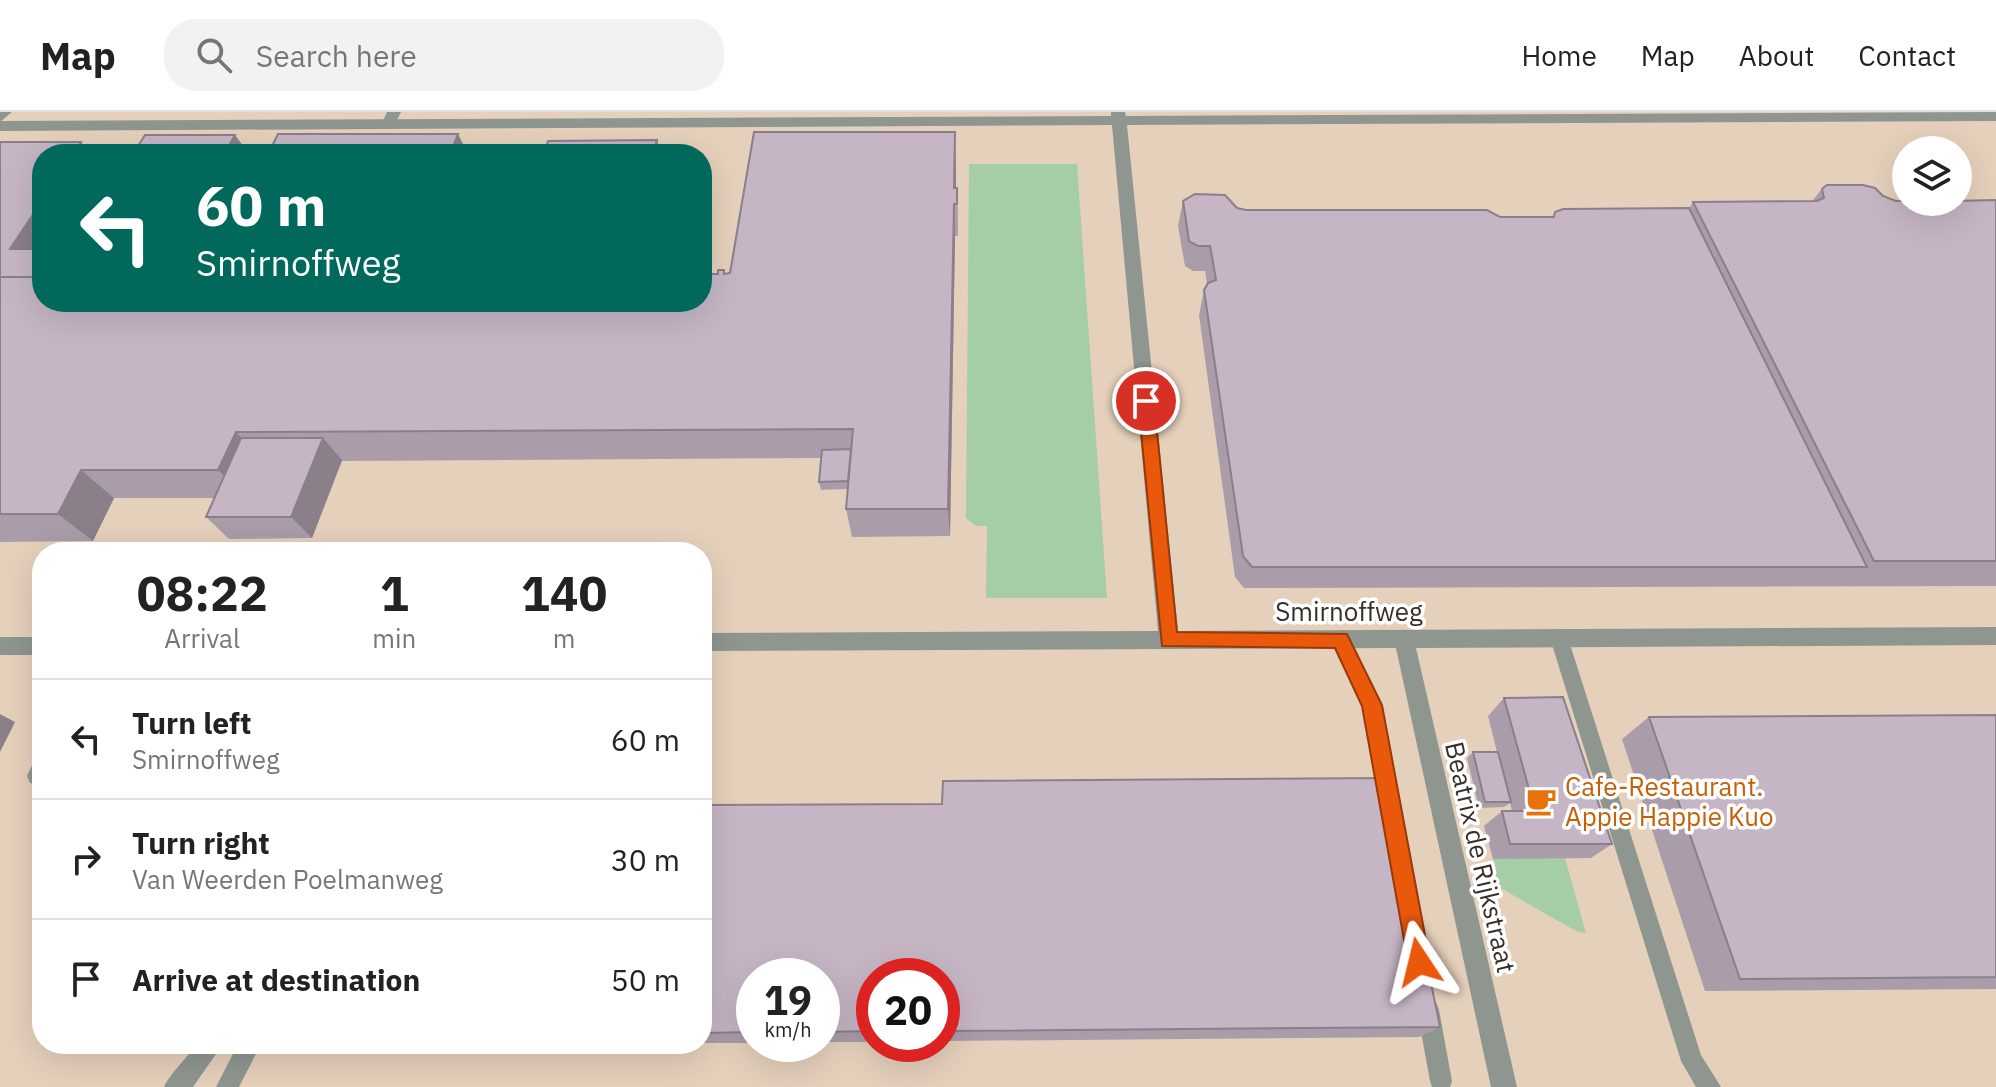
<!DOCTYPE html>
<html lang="en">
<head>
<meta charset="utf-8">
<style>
  body { margin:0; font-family:"IBM Plex Sans",sans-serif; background:#f2f2f2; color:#222; height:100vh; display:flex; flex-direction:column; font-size:30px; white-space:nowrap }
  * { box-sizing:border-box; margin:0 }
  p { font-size:26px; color:#767676 }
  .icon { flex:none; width:44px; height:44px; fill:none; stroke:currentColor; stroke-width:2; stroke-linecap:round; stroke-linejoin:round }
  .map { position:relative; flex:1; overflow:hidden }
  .side { position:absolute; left:32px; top:430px; width:680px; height:512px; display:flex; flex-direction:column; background:#fff; border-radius:32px; box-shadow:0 8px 32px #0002 }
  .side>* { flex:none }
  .banner { position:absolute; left:32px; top:32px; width:680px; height:168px; border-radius:32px; box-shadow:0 8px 32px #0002; background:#00695c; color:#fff; overflow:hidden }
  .buttons { position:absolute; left:1892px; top:24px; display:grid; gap:16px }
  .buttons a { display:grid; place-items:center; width:80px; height:80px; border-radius:50%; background:#fff; box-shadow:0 8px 32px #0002; font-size:40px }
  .speed { position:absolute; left:736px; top:846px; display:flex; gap:16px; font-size:40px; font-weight:700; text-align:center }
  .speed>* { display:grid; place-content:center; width:104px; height:104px; border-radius:50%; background:#fff; box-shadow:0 8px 32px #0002; line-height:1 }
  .speed small { font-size:20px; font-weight:400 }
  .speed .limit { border:12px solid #d22; background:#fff; color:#111 }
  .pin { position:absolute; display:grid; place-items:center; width:68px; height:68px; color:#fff; margin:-34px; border:4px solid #fff; border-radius:50%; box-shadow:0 2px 8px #0007 }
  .me { position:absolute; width:88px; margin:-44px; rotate:350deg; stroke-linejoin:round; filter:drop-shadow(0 0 6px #0008) }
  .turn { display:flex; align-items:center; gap:28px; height:168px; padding:0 32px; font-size:36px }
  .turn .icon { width:104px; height:104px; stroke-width:2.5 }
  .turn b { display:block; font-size:56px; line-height:68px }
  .eta { display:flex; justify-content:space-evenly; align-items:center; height:136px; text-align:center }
  .eta b { font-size:48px; font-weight:800; line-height:56px }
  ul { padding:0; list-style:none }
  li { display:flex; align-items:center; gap:24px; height:120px; padding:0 32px; border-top:2px solid #e0e0e0 }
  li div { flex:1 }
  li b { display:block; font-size:30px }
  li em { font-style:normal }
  header { display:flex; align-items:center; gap:48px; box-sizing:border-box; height:112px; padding:0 40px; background:#fff; border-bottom:2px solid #e0e0e0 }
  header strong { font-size:38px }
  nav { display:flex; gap:44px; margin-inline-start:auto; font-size:28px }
  .search { width:560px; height:72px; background:#f2f2f2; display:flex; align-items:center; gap:20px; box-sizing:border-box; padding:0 28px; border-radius:32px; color:#767676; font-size:30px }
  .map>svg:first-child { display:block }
  .built { fill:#e5d0bb; fill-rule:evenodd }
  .green { fill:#a5cda6 }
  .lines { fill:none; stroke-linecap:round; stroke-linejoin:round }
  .lane { fill:#8f9690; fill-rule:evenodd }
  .street { fill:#8f9690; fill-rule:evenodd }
  .wall { fill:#aa9da9 }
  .shaded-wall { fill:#8b7f8a }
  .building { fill:#c6b6c5; stroke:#8b7f8a; stroke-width:2 }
  .route { fill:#ea580c; stroke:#983908; stroke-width:2 }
  .labels { text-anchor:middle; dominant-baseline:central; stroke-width:7; stroke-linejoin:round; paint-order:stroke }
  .street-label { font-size:26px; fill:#36302a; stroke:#fff }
  .food-label { font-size:26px; fill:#c56008; stroke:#fff; text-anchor:start }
</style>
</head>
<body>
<header>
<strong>Map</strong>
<div class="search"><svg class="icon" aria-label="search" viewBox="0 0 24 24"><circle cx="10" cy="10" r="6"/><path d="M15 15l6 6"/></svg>Search here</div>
<nav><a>Home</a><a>Map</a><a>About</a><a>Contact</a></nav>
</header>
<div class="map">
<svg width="1996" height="975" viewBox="0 0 1996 975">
  <rect width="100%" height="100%" fill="#edddcd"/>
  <path class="built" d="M 0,0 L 1996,0 L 1996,975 L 0,975 ZM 1906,38 L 1958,38 L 1958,90 L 1906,90 ZM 42,42 L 702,42 L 702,190 L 42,190 ZM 42,440 L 702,440 L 702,932 L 42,932 ZM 754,864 L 822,864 L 822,932 L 754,932 ZM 874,864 L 942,864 L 942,932 L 874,932 Z"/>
  <path class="green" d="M 969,52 L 1077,52 L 1107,486 L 986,486 L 987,414 L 976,414 L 966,406 Z
    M 1565,746 L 1586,821 L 1576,819 L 1497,774 L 1493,747 Z"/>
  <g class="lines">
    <path class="lane" d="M 0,0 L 12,0 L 0,10 Z
      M 387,0 L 401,0 L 394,14 L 389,15 L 382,11 Z
      M 1559,518 L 1566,520 L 1568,526 L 1701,943 L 1721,975 L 1696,975 L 1681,949 L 1550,526 L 1552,520 Z
      M 1341,520 L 1348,522 L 1382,593 L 1399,688 L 1396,695 L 1389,698 L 1382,695 L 1379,688 L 1363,593 L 1332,528 L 1334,522 Z
      M 42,645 L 42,673 L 30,671 L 27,664 L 35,647 Z
      M 1428,887 L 1436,890 L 1439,898 L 1452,969 L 1450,975 L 1432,975 L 1430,969 L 1417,898 L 1420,890 Z
      M 198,932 L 223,932 L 193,975 L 164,975 C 169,963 188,944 198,932 Z
      M 238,932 L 261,932 L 239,975 L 216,975 Z"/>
    <path class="street" d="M 1111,0 L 1125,0 L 1126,4 L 1996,0 L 1996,9 L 1127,13 L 1178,519 L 1996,515 L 1996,533 L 1416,536 L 1517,975 L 1491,975 L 1396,536 L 702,539 L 702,521 L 1158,519 L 1112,13 L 0,19 L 0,9 L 1111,4 Z
      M 0,525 L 42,525 L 42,543 L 0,543 Z"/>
  </g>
  <path class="wall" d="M 0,30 L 42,42 L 42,190 L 718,162 L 724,158 L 725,161 L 730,161 L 956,52 L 956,76 L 958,124 L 955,124 L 950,424 L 852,425 L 846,397 L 848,377 L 821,378 L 819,370 L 821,346 L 342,349 L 312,426 L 229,427 L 206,405 L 214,386 L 114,386 L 93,429 L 0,430 Z
    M 1822,77 L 1883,84 L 1896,89 L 1996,88 L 1996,474 L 1244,476 L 1235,465 L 1199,203 L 1204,178 L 1207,172 L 1205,159 L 1193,159 L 1185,154 L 1178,114 L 1183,89 L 1237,96 L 1246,98 L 1500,105 L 1552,105 L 1555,100 L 1689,96 L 1693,90 L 1812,89 Z
    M 1504,586 L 1612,732 L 1591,746 L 1493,747 L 1484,714 L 1502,699 L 1512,699 L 1510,691 L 1504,695 L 1479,696 L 1467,646 L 1473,640 L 1497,640 L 1488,604 Z
    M 1996,603 L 1996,877 L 1705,879 L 1622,627 L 1649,605 Z
    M 702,693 L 1440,915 L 1419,925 L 942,929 L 942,864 L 874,864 L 874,930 L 822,930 L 822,864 L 754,864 L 754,931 L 702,931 Z
    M 271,932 L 573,932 L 279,934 Z"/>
  <path class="shaded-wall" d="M 955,20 L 956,52 L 956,92 L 954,76 Z
    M 458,22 L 468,42 L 450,42 Z
    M 235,23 L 249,42 L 224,42 Z
    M 657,28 L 661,42 L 653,42 Z
    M 81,30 L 91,42 L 73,42 Z
    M 957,76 L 958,108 L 958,124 L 957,92 Z
    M 42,89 L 42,150 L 10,137 Z
    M 954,92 L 955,124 L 950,424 L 948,397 Z
    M 236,320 L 263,349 L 247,386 L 218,358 Z
    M 323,326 L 342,348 L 312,426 L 291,405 Z
    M 81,358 L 114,386 L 93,429 L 58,402 Z
    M 0,602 L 15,610 L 0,640 Z"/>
  <path class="building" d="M 754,20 L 955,20 L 954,76 L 957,76 L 957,92 L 954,92 L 948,397 L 846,397 L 853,317 L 236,320 L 218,358 L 81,358 L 58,402 L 0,402 L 0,165 L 34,165 L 42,152 L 42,190 L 702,190 L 702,162 L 718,162 L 718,158 L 724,158 L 724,162 L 730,161 Z
    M 278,22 L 458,22 L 450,42 L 268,42 Z
    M 145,23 L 235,23 L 224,42 L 112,42 L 114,40 L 135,39 Z
    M 657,28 L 653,42 L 544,42 L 548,29 Z
    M 0,30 L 81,30 L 73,42 L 42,42 L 42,89 L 10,137 L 42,137 L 42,152 L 34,165 L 0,165 Z
    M 659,35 L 685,35 L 683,42 L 658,42 Z
    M 1827,73 L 1863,73 L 1875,76 L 1883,84 L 1896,89 L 1906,89 L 1906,90 L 1996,88 L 1996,449 L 1874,449 L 1693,90 L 1817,89 L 1824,86 L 1822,77 Z
    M 1195,82 L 1225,83 L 1237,96 L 1246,98 L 1487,98 L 1500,105 L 1554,105 L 1555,100 L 1563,97 L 1689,96 L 1867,455 L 1252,455 L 1243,444 L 1204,178 L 1208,171 L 1216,168 L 1211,139 L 1210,134 L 1198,134 L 1189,129 L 1183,89 Z
    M 241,326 L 323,326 L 291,405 L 206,405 Z
    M 851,337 L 848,369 L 819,370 L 822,338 Z
    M 1563,585 L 1612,732 L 1510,732 L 1502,699 L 1535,699 L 1504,586 Z
    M 1996,603 L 1996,865 L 1740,867 L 1649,605 Z
    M 1473,640 L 1498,640 L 1511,690 L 1485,690 Z
    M 1389,666 L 1440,915 L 942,919 L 942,864 L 874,864 L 874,919 L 822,920 L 822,864 L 754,864 L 754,920 L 702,921 L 702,693 L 942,692 L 943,669 Z"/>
  <path class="route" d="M 1146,283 L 1154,289 L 1177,520 L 1347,522 L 1382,593 L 1430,850 L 1427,858 L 1419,861 L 1411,858 L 1408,850 L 1362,594 L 1335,536 L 1162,534 L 1138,289 Z"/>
  <defs>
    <g id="cafe-bare" transform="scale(2.4)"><path d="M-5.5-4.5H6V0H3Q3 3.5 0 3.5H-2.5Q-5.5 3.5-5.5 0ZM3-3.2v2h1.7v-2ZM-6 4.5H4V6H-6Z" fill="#e8710a" stroke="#fff" stroke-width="2.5" paint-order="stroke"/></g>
  </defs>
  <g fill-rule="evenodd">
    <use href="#cafe-bare" x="1541" y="689"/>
  </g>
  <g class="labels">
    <g class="street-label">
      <text x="1349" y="499">Smirnoffweg</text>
      <text transform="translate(1481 745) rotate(77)">Beatrix de Rijkstraat</text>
    </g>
    <g class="food-label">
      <text x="1565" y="674">Cafe-Restaurant.<tspan x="1565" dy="30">Appie Happie Kuo</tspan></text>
    </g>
  </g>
</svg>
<div class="buttons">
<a><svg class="icon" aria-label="layers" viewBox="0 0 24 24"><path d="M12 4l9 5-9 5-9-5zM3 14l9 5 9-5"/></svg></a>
</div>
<div class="speed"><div>19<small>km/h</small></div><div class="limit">20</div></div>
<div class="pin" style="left:1146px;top:289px;background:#d93025"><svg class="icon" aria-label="arrive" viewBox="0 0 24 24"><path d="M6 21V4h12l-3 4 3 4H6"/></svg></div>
<svg class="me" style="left:1419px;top:850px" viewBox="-20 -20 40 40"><path d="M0-17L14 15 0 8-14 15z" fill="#ea580c" stroke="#fff" stroke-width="4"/></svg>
<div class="banner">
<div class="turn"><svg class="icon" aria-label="left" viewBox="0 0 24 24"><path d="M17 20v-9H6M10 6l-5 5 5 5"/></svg><div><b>60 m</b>Smirnoffweg</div></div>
</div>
<section class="side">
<div class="eta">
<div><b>08:22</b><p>Arrival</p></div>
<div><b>1</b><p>min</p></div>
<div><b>140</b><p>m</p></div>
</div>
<ul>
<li><svg class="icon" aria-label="left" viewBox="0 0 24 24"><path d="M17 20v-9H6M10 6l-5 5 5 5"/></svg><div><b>Turn left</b><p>Smirnoffweg</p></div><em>60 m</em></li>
<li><svg class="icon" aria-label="right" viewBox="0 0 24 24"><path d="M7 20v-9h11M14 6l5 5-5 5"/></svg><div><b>Turn right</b><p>Van Weerden Poelmanweg</p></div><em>30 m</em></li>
<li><svg class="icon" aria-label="arrive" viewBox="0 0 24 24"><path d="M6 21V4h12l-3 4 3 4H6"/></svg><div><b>Arrive at destination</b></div><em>50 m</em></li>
</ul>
</section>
</div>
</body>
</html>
